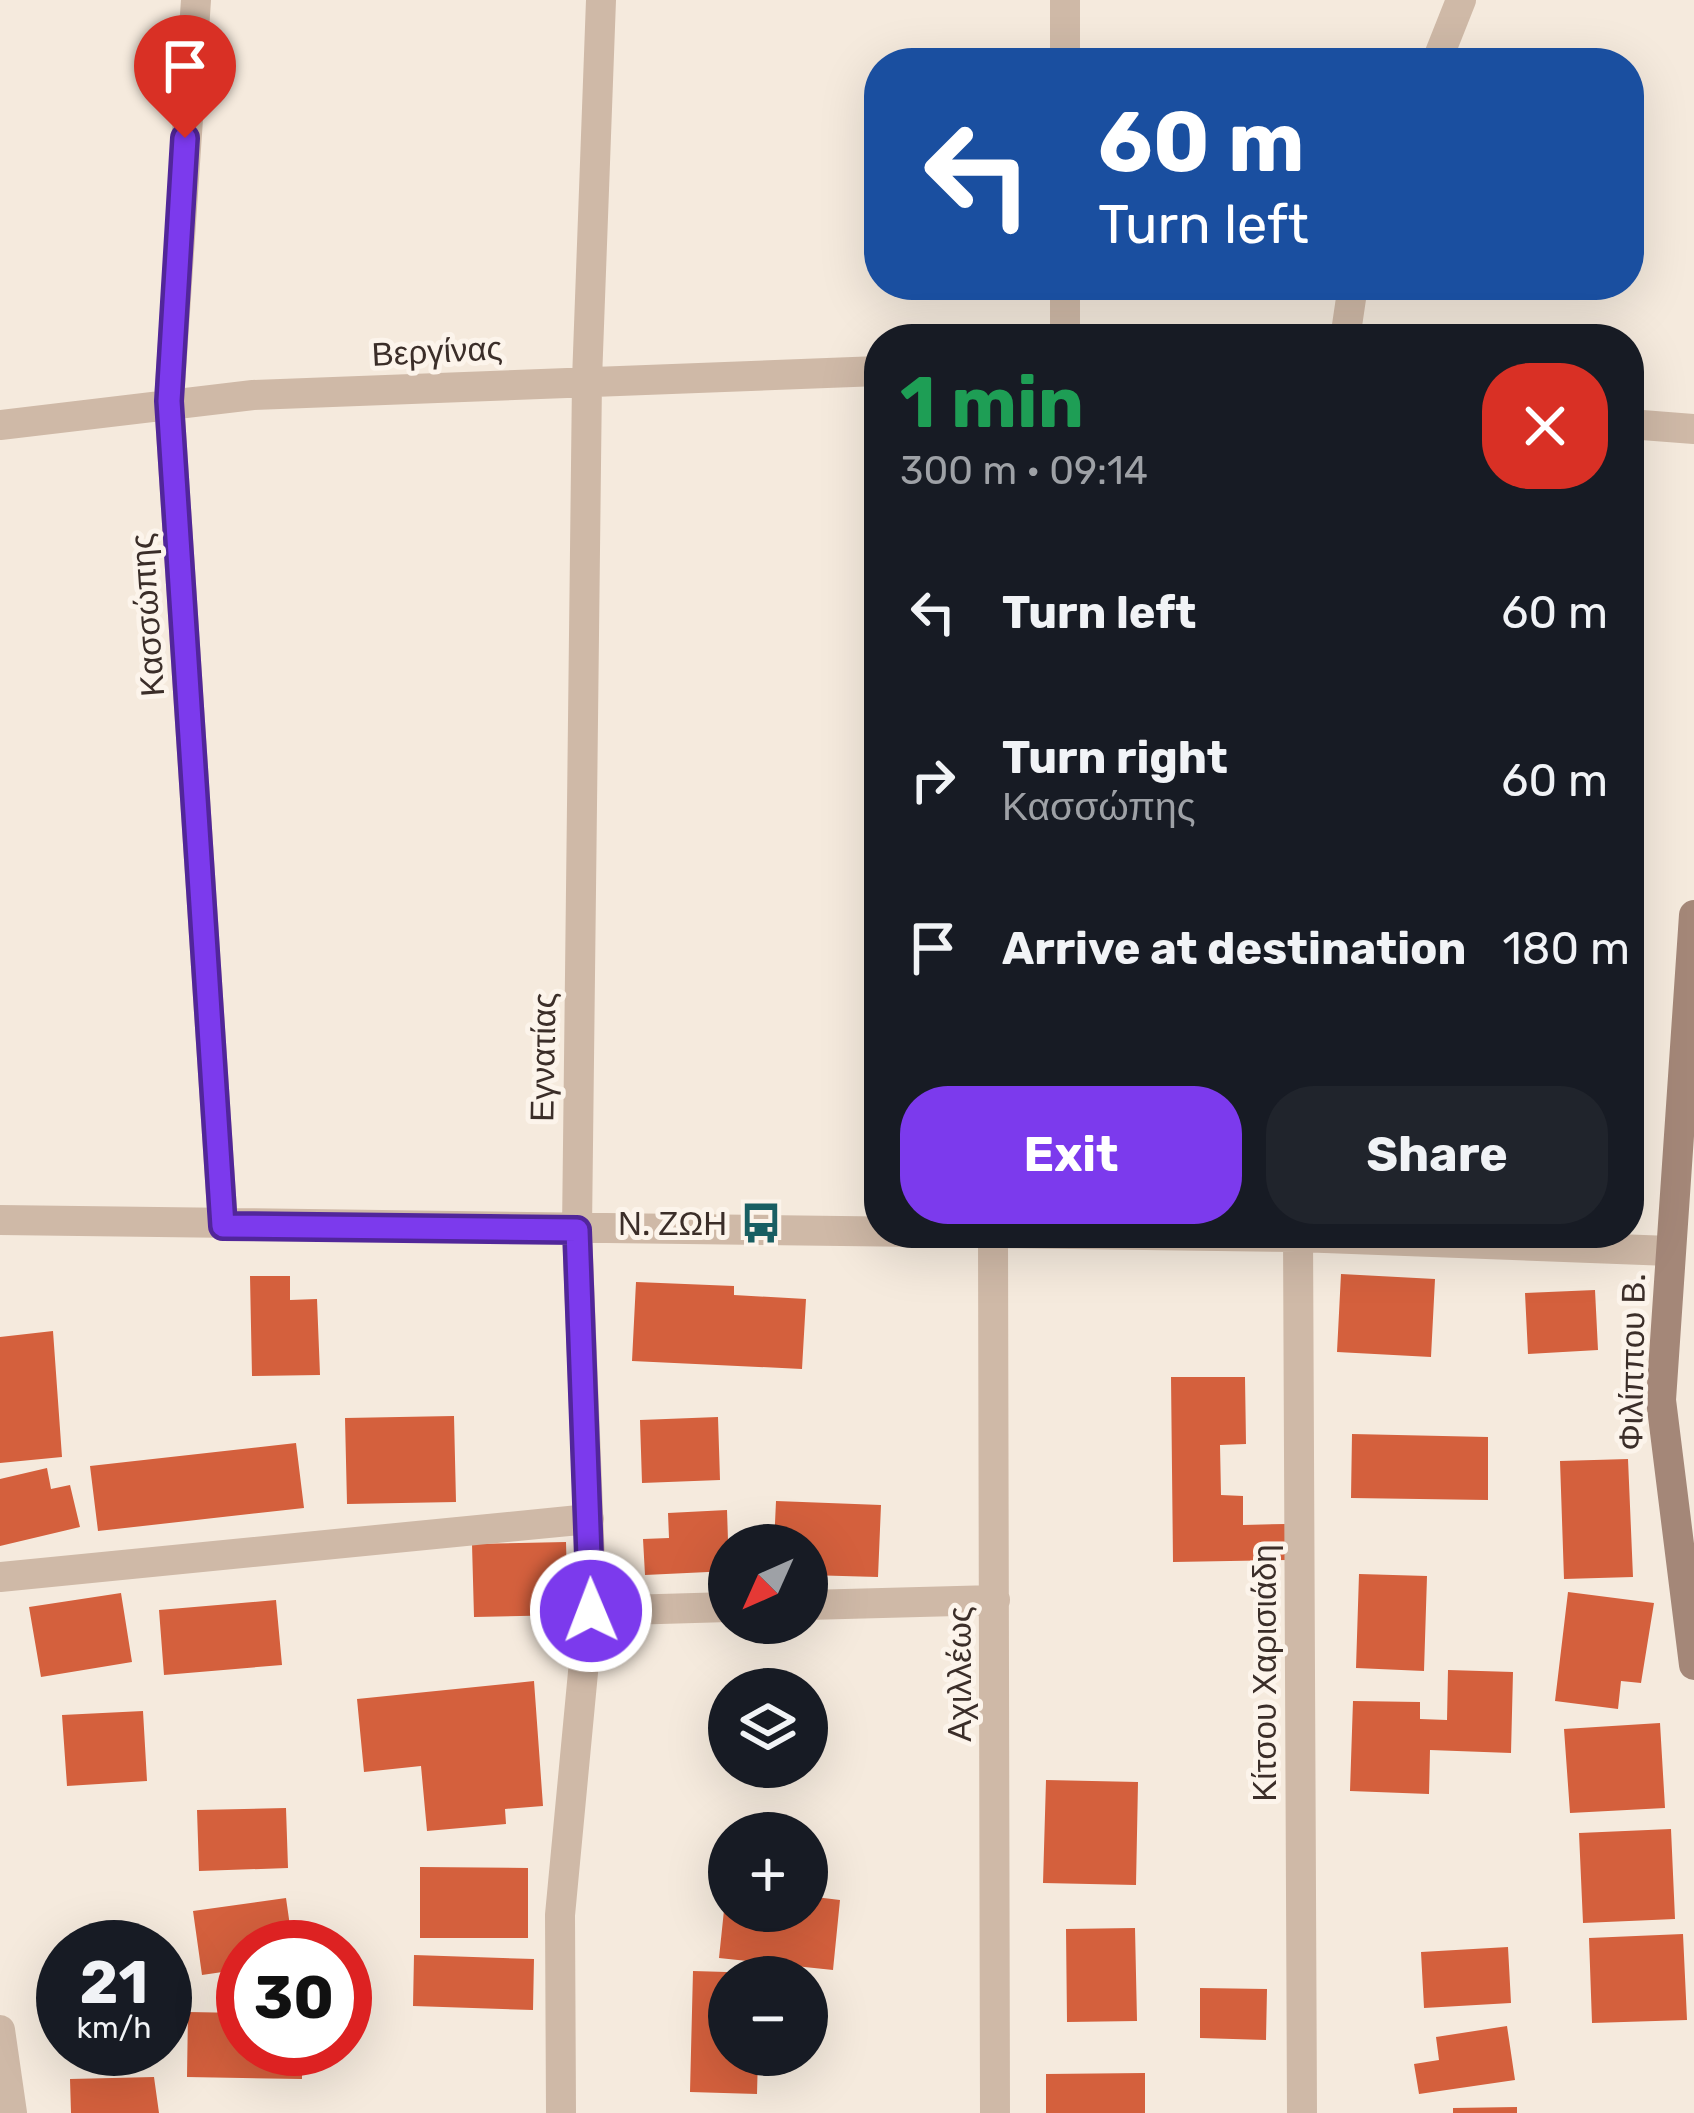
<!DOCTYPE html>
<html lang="en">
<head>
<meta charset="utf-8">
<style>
  body { margin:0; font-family:Rubik,sans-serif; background:#20242c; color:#f1f3f6; height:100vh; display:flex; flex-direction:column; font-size:45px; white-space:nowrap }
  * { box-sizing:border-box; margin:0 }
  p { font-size:39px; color:#9ea1a6 }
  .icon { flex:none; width:66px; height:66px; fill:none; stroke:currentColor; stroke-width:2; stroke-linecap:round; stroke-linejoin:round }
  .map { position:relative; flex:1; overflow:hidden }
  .drawer { position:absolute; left:864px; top:324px; width:780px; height:924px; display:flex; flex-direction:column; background:#171b24; border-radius:48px; box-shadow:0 12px 48px #0002 }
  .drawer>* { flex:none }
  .hud { position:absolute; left:864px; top:48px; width:780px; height:252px; border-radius:48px; box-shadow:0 12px 48px #0002; background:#1a4fa0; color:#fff; overflow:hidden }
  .needle { width:78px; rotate:225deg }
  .tools { position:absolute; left:708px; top:1524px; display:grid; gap:24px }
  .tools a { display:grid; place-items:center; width:120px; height:120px; border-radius:50%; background:#171b24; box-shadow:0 12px 48px #0002; font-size:60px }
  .speed { position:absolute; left:36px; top:1920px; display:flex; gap:24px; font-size:60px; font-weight:700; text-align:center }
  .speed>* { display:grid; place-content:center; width:156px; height:156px; border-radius:50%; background:#171b24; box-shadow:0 12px 48px #0002; line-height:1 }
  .speed small { font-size:30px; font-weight:400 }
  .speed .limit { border:18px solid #d22; background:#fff; color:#111 }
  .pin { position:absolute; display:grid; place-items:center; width:102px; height:102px; color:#fff; margin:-123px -51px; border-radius:50% 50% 50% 0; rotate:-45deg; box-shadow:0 0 12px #0007 }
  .pin .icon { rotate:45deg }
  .me { position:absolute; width:132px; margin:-66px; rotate:359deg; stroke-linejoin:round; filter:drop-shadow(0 0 9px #0008) }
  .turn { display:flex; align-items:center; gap:42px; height:252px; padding:0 36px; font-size:54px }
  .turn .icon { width:156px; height:156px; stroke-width:2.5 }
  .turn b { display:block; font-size:84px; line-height:102px }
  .round { display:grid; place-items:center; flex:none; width:126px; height:126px; border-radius:48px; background:#20242c }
  .summary { display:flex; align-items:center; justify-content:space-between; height:204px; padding:0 36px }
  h1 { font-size:72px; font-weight:700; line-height:90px; color:#1e9e55 }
  .cta { display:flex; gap:24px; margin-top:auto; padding:24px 36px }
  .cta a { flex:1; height:138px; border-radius:48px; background:#7c3aed; color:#fff; font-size:48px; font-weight:700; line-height:138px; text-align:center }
  .cta a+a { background:#20242c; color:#f1f3f6 }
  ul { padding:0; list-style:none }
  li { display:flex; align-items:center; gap:36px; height:168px; padding:0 36px }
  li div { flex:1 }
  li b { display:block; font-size:45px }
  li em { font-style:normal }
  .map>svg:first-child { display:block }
  .building { fill:#d4603d }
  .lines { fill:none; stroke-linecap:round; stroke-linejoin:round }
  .street { stroke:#cfb9a7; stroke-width:30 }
  .secondary { stroke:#a48778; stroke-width:30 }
  .route-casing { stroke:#51269a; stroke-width:30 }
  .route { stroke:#7c3aed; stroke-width:21 }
  .labels { text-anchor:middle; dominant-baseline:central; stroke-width:10; stroke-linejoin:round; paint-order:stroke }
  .street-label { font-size:33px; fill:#3b2e29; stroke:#fcf4eb }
  .poi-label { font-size:33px; fill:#3b2e29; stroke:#fcf4eb; text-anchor:end }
</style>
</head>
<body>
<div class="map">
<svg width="1694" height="2113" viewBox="0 0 1694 2113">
  <rect width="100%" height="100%" fill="#f5eadd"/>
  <path class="building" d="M 1341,1274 L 1435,1279 L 1431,1357 L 1337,1352 Z
    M 250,1276 L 290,1276 L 290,1300 L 317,1299 L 320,1375 L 252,1376 Z
    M 636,1282 L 734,1286 L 734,1295 L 806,1299 L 802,1369 L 632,1361 Z
    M 1595,1290 L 1598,1350 L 1528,1354 L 1525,1293 Z
    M 53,1331 L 62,1457 L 0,1463 L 0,1337 Z
    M 1171,1377 L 1245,1377 L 1246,1444 L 1220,1445 L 1221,1495 L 1243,1496 L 1243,1525 L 1286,1524 L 1287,1560 L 1173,1562 Z
    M 454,1416 L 456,1502 L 347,1504 L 345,1418 Z
    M 718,1417 L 720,1480 L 642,1483 L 640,1420 Z
    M 1352,1434 L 1488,1437 L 1488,1500 L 1351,1498 Z
    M 296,1443 L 304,1508 L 98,1531 L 90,1466 Z
    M 1628,1459 L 1633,1577 L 1564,1579 L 1560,1461 Z
    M 47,1468 L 51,1489 L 70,1485 L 80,1527 L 0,1546 L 0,1479 Z
    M 776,1501 L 881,1505 L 878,1577 L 807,1575 L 807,1545 L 774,1545 Z
    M 727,1510 L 729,1571 L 645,1575 L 643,1539 L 669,1538 L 668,1513 Z
    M 566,1542 L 568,1615 L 474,1617 L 472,1544 Z
    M 1359,1574 L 1427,1576 L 1424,1671 L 1356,1668 Z
    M 1568,1592 L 1654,1603 L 1641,1683 L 1621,1681 L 1618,1709 L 1555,1701 Z
    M 121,1593 L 132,1662 L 41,1677 L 29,1607 Z
    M 276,1600 L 282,1665 L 164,1675 L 159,1610 Z
    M 1448,1670 L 1513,1672 L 1511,1753 L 1430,1750 L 1429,1794 L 1350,1791 L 1353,1701 L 1420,1702 L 1420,1719 L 1447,1720 Z
    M 534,1681 L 543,1806 L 505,1809 L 506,1824 L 427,1831 L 421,1766 L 364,1772 L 357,1699 Z
    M 143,1711 L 147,1781 L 67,1786 L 62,1715 Z
    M 1660,1723 L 1665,1808 L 1570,1813 L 1564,1729 Z
    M 1046,1780 L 1138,1782 L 1136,1885 L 1043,1883 Z
    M 286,1808 L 288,1868 L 199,1871 L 197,1810 Z
    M 1671,1829 L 1675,1919 L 1583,1923 L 1579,1833 Z
    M 420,1867 L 528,1868 L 528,1938 L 420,1938 Z
    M 726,1891 L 729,1911 L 807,1911 L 807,1896 L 840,1900 L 833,1970 L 719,1958 Z
    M 286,1898 L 293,1947 L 243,1947 L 243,1969 L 202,1975 L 193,1911 Z
    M 1135,1928 L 1137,2021 L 1067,2022 L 1066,1929 Z
    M 1683,1934 L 1687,2020 L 1592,2023 L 1589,1938 Z
    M 1508,1947 L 1511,2003 L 1424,2008 L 1421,1952 Z
    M 414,1955 L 534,1959 L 533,2010 L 413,2006 Z
    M 693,1971 L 760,1973 L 760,1977 L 729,1977 L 729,2055 L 758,2055 L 757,2094 L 690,2092 Z
    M 1200,1988 L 1267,1989 L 1266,2040 L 1200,2038 Z
    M 188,2012 L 243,2013 L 243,2049 L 302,2049 L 302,2079 L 187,2077 Z
    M 1507,2026 L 1515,2080 L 1419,2094 L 1414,2064 L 1439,2060 L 1436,2037 Z
    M 1145,2073 L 1145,2113 L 1046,2113 L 1046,2074 Z
    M 154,2077 L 159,2113 L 71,2113 L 70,2079 Z
    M 1517,2107 L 1517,2113 L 1453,2113 L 1453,2108 Z"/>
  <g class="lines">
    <path class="street" d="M 196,0 L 169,401 L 223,1226
      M 1065,63 L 1065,0
      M 1436,63 L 1461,0
      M 1065,339 L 1065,285
      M 1345,339 L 1353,285
      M 1629,424 L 1694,429
      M 0,425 L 253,395 L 879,371
      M 0,1220 L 1298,1237 L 1670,1251
      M 1298,1233 L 1302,2113
      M 993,1235 L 995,2113
      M 0,1577 L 589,1519
      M 807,1605 L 995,1600
      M 591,1611 L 729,1607
      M 0,2030 L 12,2113
      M 561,2113 L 560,1915 L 591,1588 L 577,1230 L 587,380 L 601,0"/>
    <path class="secondary" d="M 1694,915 L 1661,1400 L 1694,1665"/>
  </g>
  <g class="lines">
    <g class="route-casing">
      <path id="route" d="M 185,138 L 169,401 L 223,1226 L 577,1230 L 591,1611"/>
    </g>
    <use href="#route" class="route"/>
  </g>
  <defs>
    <g id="bus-bare" transform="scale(3.24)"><path d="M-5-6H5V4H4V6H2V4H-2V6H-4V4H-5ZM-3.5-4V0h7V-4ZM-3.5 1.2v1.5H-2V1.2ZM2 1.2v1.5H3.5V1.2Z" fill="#195e62" stroke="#fcf4eb" stroke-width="2.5" paint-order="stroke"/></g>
  </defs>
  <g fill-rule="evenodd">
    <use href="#bus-bare" x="761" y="1223"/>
  </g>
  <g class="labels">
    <g class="street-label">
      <text transform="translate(437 351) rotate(-3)">Βεργίνας</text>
      <text transform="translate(147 615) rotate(-94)">Κασσώπης</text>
      <text transform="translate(543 1057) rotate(-89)">Εγνατίας</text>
      <text transform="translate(1632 1362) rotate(-89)">Φιλίππου Β.</text>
      <text transform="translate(1264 1673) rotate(-90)">Κίτσου Χαρισιάδη</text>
      <text transform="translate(959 1674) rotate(-90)">Αχιλλέως</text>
    </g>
    <g class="poi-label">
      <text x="727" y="1223">Ν. ΖΩΗ</text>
    </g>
  </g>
</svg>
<div class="tools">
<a><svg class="needle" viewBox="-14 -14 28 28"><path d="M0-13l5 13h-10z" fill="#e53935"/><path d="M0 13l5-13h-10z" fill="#9ea1a6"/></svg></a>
<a><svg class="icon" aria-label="layers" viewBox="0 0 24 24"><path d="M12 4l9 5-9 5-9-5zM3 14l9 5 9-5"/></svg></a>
<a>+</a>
<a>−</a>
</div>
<div class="speed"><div>21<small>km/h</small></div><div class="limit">30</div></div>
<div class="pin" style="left:185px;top:138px;background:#d93025"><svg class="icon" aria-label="arrive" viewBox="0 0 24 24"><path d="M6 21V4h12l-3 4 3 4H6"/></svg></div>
<svg class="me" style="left:591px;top:1611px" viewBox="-20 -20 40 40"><circle r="17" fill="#7c3aed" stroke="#fff" stroke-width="3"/><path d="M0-11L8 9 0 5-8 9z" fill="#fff"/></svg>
<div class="hud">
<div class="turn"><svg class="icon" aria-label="left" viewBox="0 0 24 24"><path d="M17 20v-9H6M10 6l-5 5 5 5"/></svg><div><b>60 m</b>Turn left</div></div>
</div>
<section class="drawer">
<div class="summary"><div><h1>1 min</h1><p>300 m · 09:14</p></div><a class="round" style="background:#d93025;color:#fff"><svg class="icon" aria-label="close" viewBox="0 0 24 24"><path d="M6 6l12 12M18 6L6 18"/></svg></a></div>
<ul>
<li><svg class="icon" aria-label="left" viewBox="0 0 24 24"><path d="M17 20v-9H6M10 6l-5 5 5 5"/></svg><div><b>Turn left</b></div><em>60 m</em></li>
<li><svg class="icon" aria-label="right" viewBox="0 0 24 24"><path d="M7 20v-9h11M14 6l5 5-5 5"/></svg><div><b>Turn right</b><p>Κασσώπης</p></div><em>60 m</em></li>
<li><svg class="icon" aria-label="arrive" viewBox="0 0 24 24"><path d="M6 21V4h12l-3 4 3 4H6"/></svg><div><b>Arrive at destination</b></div><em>180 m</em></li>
</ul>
<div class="cta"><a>Exit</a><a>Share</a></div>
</section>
</div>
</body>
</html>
